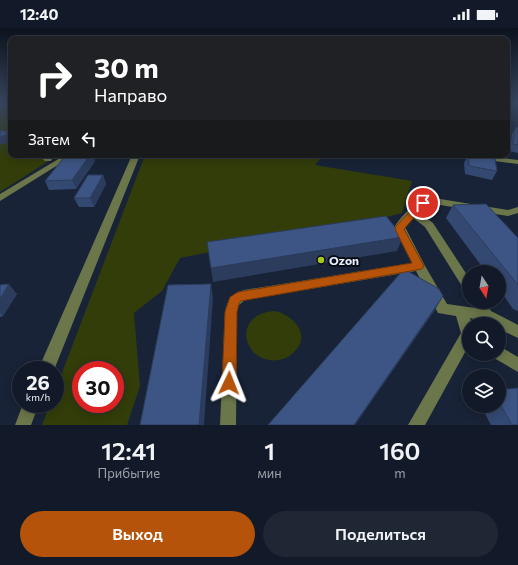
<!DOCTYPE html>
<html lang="ru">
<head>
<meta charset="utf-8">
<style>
  body { margin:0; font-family:Commissioner,sans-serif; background:#1f2735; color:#f1f3f6; height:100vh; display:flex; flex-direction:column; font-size:15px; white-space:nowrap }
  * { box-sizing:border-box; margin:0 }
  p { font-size:13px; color:#9ca1a8 }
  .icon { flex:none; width:22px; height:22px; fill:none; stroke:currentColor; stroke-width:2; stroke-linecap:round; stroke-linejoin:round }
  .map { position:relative; height:397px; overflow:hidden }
  .panel { display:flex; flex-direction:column; background:#121a29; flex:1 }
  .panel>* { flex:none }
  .guide { position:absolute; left:8px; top:8px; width:502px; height:122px; border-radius:8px; box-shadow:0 2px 10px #0003,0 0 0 1px #313846; background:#202124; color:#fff; overflow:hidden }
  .needle { width:26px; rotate:169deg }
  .tools { position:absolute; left:462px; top:237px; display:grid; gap:8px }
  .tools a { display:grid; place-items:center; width:44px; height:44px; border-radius:50%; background:#121a29; box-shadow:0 2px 10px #0003,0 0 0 1px #313846; font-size:20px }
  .speed { position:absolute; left:12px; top:333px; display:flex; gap:8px; font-size:20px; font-weight:700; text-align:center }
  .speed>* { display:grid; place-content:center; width:52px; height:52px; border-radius:50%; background:#121a29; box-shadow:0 2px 10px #0003,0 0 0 1px #313846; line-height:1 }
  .speed small { font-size:10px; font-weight:400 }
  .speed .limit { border:6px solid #d22; background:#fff; color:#111 }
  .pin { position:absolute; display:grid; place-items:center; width:34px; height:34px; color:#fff; margin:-17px; border:2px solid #fff; border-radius:50%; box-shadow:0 1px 4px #0007 }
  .me { position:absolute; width:44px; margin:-22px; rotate:2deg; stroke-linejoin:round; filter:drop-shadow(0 0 3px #0008) }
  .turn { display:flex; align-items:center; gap:14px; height:84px; padding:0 20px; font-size:18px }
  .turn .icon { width:52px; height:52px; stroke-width:2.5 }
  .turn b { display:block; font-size:28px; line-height:34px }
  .then { display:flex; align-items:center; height:38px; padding:0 20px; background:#0003; gap:8px; font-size:15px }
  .eta { display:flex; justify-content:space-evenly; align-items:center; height:68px; text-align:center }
  .eta b { font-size:24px; font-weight:600; line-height:28px }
  .action { display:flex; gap:8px; margin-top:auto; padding:8px 20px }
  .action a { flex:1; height:46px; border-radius:24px; background:#b45309; color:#fff; font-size:16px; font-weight:600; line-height:46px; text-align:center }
  .action a+a { background:#1f2735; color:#f1f3f6 }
  .status { display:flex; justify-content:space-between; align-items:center; height:28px; padding:0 20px; background:#121a29; direction:ltr }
  .status svg { height:11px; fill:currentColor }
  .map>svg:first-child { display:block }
  .green { fill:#323d0a; fill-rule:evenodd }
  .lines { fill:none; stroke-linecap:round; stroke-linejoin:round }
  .minor { fill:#6b764b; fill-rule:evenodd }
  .wall { fill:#344972 }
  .shaded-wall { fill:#2b3c5c }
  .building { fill:#3d5584; stroke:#2b3c5c }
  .route { fill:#b45309; stroke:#753606 }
  .poi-dot { fill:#a7c71e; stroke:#080c15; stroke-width:1.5 }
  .labels { text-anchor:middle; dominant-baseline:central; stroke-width:4; stroke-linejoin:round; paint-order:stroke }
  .poi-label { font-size:12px; font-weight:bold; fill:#e9f0ff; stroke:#080c15; text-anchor:start }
</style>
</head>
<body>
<div class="status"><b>12:40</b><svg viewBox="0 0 49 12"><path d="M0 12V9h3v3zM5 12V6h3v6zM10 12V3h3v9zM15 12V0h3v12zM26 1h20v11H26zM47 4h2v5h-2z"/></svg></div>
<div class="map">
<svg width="518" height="397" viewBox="0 0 518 397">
  <rect width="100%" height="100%" fill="#182337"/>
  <path class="green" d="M 0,75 L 11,75 L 11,127 L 58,127 L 0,164 Z
    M 145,127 L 323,127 L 315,137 L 412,153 L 402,185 L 346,200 L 281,210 L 180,230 L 162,263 L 134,285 L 140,358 L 127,397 L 42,397 L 50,376 L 55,376 L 55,363 ZM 81,342 L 115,342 L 115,376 L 81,376 Z
    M 275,283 C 295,288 312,308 293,325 C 289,329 284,331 279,332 C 244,338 229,286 275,283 Z"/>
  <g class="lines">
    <path class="minor" d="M 11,102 L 11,106 L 0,109 L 0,105 Z
      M 38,127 L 47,127 L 52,131 L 51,133 L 45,133 Z
      M 65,127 L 74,127 L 0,173 L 0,166 Z
      M 132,127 L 140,127 L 54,342 L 38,342 Z
      M 457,127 L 480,127 L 518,132 L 518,136 L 461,129 Z
      M 434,170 L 508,182 L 518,179 L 518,185 L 508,188 L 434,176 L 429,176 L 418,184 L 433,195 L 469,250 L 469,265 L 465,263 L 425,199 L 413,190 L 405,199 L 424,236 L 447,276 L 475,280 L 472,274 L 485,274 L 491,283 L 518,297 L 518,310 L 499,301 L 499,296 C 489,296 480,292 470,290 L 472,296 L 469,296 L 469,317 L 425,397 L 408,397 L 461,305 L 456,288 L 438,285 L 416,243 L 245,272 L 239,277 L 237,284 L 236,397 L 220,397 L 225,284 C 227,272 232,266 244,262 L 412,235 L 395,201 L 395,198 C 404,185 418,170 434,170 Z
      M 499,318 L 518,329 L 518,344 L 494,330 L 492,326 L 499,326 Z
      M 23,376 L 39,376 L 31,397 L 15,397 Z"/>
  </g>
  <path class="wall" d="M 516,99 L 518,99 L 518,125 L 510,123 L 512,106 Z
    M 468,127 L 472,127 L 497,143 L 492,152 L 465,146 L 464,135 Z
    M 95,133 L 76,161 L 49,162 L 45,153 Z
    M 103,147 L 106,156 L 94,179 L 79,179 L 74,170 Z
    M 453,177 L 518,210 L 518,283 L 513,281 L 499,261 L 499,244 L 486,244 L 446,190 Z
    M 0,257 L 17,266 L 3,288 L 0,289 Z
    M 499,362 L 518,397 L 491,397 L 481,378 L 499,378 Z"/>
  <path class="shaded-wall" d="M 8,106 L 11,111 L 11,113 L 0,117 L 0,109 Z
    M 90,127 L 93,127 L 95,133 L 76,161 L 72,152 Z
    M 103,147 L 106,156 L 94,179 L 90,170 Z
    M 403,209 L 397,223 L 213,254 L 211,240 Z
    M 9,256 L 17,266 L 3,288 L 0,285 L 0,271 Z
    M 211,256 L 213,270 L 204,397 L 199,397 Z
    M 443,268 L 435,282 L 355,397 L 354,397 Z"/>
  <path class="building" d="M 516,99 L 518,99 L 518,117 L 513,116 Z
    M 3,102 L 8,106 L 0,109 L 0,103 Z
    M 66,127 L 90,127 L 72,152 L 45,153 Z
    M 468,127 L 472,127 L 495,131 L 497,143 L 469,138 Z
    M 88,147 L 103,147 L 90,170 L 74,170 Z
    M 486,176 L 518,210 L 518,257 L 453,177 Z
    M 386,188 L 403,209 L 211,240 L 207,214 Z
    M 404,241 L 439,261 L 443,268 L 354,397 L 268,397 Z
    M 9,256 L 0,271 L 0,257 Z
    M 211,256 L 199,397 L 140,397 L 168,257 Z
    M 518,360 L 518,397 L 512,397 L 499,374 L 499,362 Z"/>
  <linearGradient id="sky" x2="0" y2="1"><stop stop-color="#0d131e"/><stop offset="0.57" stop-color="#37455e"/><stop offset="1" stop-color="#37455e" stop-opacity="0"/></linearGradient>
  <rect width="518" height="131" fill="url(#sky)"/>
  <path class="route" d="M 423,172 L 427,175 L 404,201 L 424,238 L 422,241 L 241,273 L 239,275 L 237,284 L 236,355 L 234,360 L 229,362 L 224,360 L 222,355 L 225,284 L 230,269 L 238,264 L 412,235 L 395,201 L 396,198 L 420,173 Z"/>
  <circle class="poi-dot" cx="321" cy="232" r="4"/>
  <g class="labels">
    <g class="poi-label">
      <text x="329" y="232">Ozon</text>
    </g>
  </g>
</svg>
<div class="tools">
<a><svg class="needle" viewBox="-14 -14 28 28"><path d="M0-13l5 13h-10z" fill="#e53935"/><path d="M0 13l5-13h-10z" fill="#9ca1a8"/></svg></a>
<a><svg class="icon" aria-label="search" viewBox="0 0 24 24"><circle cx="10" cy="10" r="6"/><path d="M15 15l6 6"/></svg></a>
<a><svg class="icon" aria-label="layers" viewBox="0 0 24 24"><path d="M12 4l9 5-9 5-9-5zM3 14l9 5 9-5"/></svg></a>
</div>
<div class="speed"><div>26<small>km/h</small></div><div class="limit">30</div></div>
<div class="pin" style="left:423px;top:175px;background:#d93025"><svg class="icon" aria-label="arrive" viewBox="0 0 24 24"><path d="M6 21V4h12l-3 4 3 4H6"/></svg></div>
<svg class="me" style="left:229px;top:355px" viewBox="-20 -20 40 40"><path d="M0-17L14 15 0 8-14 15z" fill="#b45309" stroke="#fff" stroke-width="4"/></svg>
<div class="guide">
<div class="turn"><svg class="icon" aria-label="right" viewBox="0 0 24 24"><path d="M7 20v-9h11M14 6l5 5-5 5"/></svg><div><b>30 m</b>Направо</div></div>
<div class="then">Затем<svg class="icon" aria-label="left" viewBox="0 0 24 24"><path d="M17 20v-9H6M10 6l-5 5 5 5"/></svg></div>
</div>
</div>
<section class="panel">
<div class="eta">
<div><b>12:41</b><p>Прибытие</p></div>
<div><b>1</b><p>мин</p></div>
<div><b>160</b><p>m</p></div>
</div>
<div class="action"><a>Выход</a><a>Поделиться</a></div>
</section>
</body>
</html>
